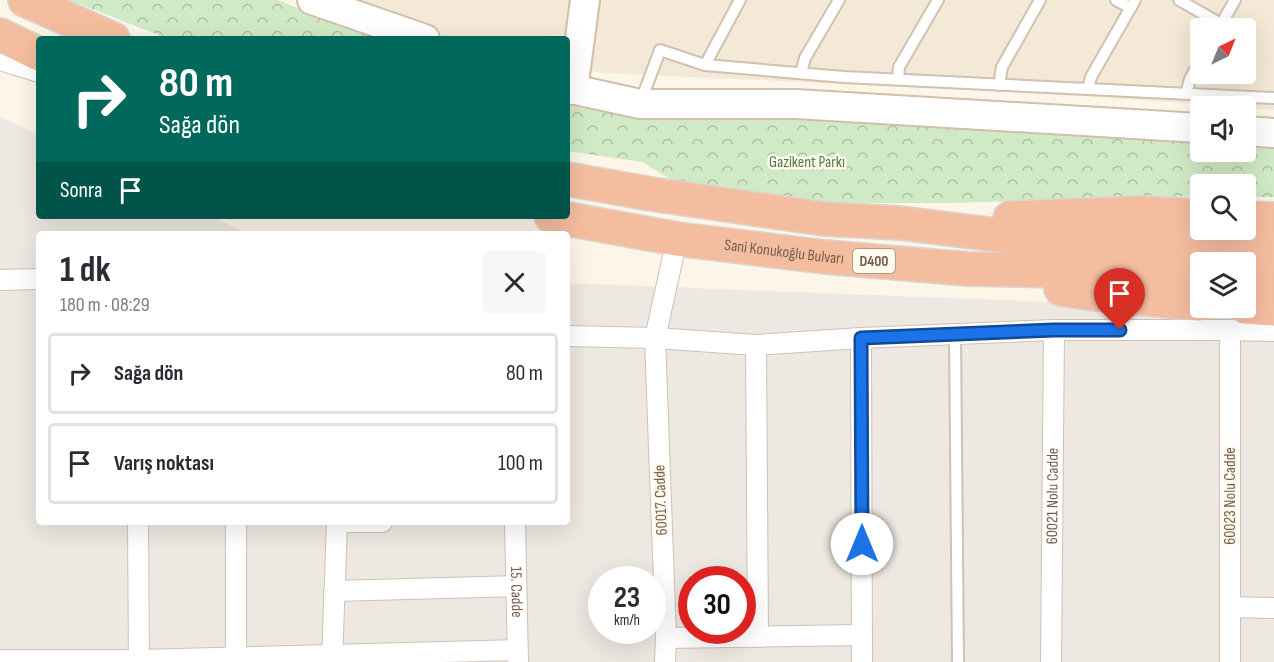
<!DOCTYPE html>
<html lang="tr">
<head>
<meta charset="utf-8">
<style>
  body { margin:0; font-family:"Sofia Sans Condensed",sans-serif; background:#f7f7f7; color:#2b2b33; height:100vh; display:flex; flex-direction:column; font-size:22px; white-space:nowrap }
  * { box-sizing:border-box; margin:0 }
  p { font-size:20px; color:#7c7c81 }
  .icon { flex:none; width:33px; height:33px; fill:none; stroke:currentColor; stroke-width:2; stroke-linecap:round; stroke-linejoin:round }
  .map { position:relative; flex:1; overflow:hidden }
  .panel { position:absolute; left:36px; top:231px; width:534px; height:294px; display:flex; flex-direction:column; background:#fff; border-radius:6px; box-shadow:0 6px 24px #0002 }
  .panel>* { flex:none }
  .top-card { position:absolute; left:36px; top:36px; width:534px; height:183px; border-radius:6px; box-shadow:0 6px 24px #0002; background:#00695c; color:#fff; overflow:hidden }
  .needle { width:39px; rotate:43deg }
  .fabs { position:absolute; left:1190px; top:18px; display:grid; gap:12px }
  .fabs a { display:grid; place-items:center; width:66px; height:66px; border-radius:6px; background:#fff; box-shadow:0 6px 24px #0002; font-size:30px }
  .speed { position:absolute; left:588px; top:566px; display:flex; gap:12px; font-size:30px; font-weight:700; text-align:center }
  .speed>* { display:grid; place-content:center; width:78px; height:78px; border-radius:50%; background:#fff; box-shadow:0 6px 24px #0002; line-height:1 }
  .speed small { font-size:15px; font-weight:400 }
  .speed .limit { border:9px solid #d22; background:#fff; color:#111 }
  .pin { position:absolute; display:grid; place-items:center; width:51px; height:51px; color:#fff; margin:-62px -26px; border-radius:50% 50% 50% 0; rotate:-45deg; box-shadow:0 0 6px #0007 }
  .pin .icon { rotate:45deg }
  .me { position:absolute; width:66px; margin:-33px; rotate:0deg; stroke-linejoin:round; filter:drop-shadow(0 0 4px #0008) }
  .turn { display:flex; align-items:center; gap:21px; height:126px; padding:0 24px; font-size:27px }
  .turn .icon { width:78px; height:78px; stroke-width:2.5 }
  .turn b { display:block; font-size:42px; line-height:51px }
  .then { display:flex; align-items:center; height:57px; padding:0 24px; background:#0003; gap:12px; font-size:22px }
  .round { display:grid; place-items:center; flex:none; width:63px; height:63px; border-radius:6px; background:#f7f7f7 }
  .head { display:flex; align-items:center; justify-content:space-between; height:102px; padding:0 24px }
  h1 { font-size:36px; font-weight:700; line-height:45px }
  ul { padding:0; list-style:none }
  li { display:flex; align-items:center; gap:18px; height:81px; margin:0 12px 9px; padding:0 12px; border:3px solid #e1e1e2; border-radius:6px }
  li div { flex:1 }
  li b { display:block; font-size:22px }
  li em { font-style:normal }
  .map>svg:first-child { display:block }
  .residential { fill:#f4e9d6; fill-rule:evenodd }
  .industrial { fill:#ede8e1; fill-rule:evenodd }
  .park { fill:url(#park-crowns) }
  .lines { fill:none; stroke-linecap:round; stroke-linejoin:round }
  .lane-casing { stroke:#d0c1b0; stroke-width:14 }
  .street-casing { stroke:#d0c1b0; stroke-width:22 }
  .secondary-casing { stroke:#d1bfab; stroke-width:32 }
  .highway-casing { stroke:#dbd5d0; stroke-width:36 }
  .lane { stroke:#fff; stroke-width:10 }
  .street { stroke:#fff; stroke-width:20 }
  .secondary { stroke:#fff; stroke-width:28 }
  .highway { stroke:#f5bda0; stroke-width:33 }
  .route-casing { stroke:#114b97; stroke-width:15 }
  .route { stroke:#1a73e8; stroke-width:10 }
  .labels { text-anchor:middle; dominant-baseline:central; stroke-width:5; stroke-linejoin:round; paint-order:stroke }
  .shield { fill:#fffaee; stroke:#9f8d7d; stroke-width:1.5 }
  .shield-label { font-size:15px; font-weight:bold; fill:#765e4c }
  .park-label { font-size:16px; fill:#507b44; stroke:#fffaee }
  .street-label { font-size:16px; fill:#765e4c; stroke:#fffaee }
</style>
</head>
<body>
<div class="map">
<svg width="1274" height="662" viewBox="0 0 1274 662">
  <defs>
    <pattern id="park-crowns" width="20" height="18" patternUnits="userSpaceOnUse" patternTransform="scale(1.5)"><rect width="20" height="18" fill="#d1eac6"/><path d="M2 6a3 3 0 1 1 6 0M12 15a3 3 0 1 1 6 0" fill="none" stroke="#aec1a3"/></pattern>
  </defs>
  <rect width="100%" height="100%" fill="#fcf6e8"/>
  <path class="residential" d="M 305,0 L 1274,0 L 1274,110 L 1245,108 L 1245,106 L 1226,106 L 1037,93 L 604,73 L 567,67 L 567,39 L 446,39 ZM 1200,28 L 1245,28 L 1245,74 L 1200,74 Z"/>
  <path class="industrial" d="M 0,117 L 39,135 L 39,216 L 211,216 L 249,234 L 39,234 L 39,522 L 567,522 L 567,283 L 1274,311 L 1274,662 L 0,662 ZM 602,579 L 652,579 L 652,630 L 602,630 ZM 692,579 L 742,579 L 742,630 L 692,630 Z"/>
  <path class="park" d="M 69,0 L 277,0 L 380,39 L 169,39 Z
    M 567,104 L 585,109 L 660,117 L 768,119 L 974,126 L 1200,139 L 1200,152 L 1245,152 L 1245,142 L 1274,145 L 1274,197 L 1245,197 L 1245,184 L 1200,184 L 1200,196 L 950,203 L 800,203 L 678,184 L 642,162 L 567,151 Z"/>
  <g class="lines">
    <g class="lane-casing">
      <path id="lane" d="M 1116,0 L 1131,8
        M 1179,0 L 1221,24
        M 1219,28 L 1235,0
        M 705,65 L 740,0
        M 801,73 L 805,58 L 839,0
        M 898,79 L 899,67 L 938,0
        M 999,85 L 1002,67 L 1040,0
        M 1088,89 L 1091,77 L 1135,0
        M 1186,94 L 1190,79 L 1200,61
        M 641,101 L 660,50 L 705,65 L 844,77 L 1274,98
        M 955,334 L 958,662"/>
    </g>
    <g class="street-casing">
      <g id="street">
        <path d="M 0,60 L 39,72"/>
        <path d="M 0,280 L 39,279"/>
        <path d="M 567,336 L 655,338 L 756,345 L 861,338 L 1054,330 L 1230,330 L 1274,331"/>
        <path d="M 861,338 L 862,662"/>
        <path d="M 756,345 L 758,637"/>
        <path d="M 138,522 L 139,662"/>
        <path d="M 236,522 L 236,657"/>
        <path d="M 337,522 L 382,522"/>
        <path id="s1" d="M 515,522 L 518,662"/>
        <path d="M 334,591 L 516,586"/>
        <path d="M 1230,607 L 1274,608"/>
        <path d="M 666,638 L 862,635"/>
        <path d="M 0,660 L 139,660 L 517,650"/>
        <path d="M 332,662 L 337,522"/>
        <path d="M 665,662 L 666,638 L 655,338 L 677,239"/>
        <path id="s2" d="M 1051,662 L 1054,330"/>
        <path d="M 1230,662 L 1230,330"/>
      </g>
    </g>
    <g class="secondary-casing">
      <path id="secondary" d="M 312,0 L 425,39
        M 567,88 L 640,104 L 796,104 L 1200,128
        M 573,90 L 585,0
        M 1245,131 L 1274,133"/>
    </g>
    <g class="highway-casing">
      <g id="highway">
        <path d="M 25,0 L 113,39"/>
        <path d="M 0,35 L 39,54"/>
        <path d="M 567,179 L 651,194 L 824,219 L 900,223 L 1021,238 L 1274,250"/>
        <path id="s3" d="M 551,216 L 677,239 L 825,257 L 968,269 L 1200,274"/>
        <path d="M 1010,218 L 1141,213 L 1200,216"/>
        <path d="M 1245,218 L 1274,219"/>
        <path d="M 1245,277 L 1274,278"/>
        <path d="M 1061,289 L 1087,293 L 1200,304"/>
        <path d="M 1245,307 L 1274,309"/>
      </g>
    </g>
    <use href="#lane" class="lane"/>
    <use href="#street" class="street"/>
    <use href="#secondary" class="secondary"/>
    <use href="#highway" class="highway"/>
  </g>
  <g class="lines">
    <g class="route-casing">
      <path id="route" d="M 862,544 L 861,338 L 1054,330 L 1120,330"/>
    </g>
    <use href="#route" class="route"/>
  </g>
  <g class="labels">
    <rect class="shield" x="853" y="249" width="42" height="24" rx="4.5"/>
    <g class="shield-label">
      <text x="874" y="261">D400</text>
    </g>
    <g class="park-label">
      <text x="807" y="162">Gazikent Parkı</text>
    </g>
    <g class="street-label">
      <text stroke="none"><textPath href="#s3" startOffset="236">Sani Konukoğlu Bulvarı</textPath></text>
      <text stroke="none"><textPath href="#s2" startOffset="166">60021 Nolu Cadde</textPath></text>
      <text transform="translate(1230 496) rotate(-90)">60023 Nolu Cadde</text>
      <text transform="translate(661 500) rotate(-92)">60017. Cadde</text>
      <text stroke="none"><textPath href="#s1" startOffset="70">15. Cadde</textPath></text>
    </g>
  </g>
</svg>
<div class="fabs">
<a><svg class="needle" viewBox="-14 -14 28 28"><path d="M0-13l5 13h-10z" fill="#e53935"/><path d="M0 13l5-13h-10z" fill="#7c7c81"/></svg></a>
<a><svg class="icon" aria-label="sound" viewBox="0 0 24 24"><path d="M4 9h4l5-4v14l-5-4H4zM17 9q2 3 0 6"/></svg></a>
<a><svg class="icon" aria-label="search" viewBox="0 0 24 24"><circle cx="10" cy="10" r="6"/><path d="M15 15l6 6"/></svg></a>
<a><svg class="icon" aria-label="layers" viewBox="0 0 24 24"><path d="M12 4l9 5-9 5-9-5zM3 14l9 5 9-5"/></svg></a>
</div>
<div class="speed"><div>23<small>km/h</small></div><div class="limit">30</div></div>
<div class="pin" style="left:1120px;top:330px;background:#d93025"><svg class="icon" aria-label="arrive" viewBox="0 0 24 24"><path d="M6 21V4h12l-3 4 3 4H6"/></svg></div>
<svg class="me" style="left:862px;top:544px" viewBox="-20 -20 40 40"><circle r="19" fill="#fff"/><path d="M0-13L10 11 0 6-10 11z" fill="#1a73e8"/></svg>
<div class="top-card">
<div class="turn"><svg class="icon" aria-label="right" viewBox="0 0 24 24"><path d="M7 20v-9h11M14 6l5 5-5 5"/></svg><div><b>80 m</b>Sağa dön</div></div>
<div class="then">Sonra<svg class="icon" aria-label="arrive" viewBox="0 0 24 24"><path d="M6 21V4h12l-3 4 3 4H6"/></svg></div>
</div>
<section class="panel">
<div class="head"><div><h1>1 dk</h1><p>180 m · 08:29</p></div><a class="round"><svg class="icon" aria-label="close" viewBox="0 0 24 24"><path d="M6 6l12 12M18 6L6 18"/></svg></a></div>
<ul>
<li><svg class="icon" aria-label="right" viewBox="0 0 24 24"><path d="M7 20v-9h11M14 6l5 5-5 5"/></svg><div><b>Sağa dön</b></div><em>80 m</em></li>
<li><svg class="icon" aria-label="arrive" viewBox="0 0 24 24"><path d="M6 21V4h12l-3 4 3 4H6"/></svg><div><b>Varış noktası</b></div><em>100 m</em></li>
</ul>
</section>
</div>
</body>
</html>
